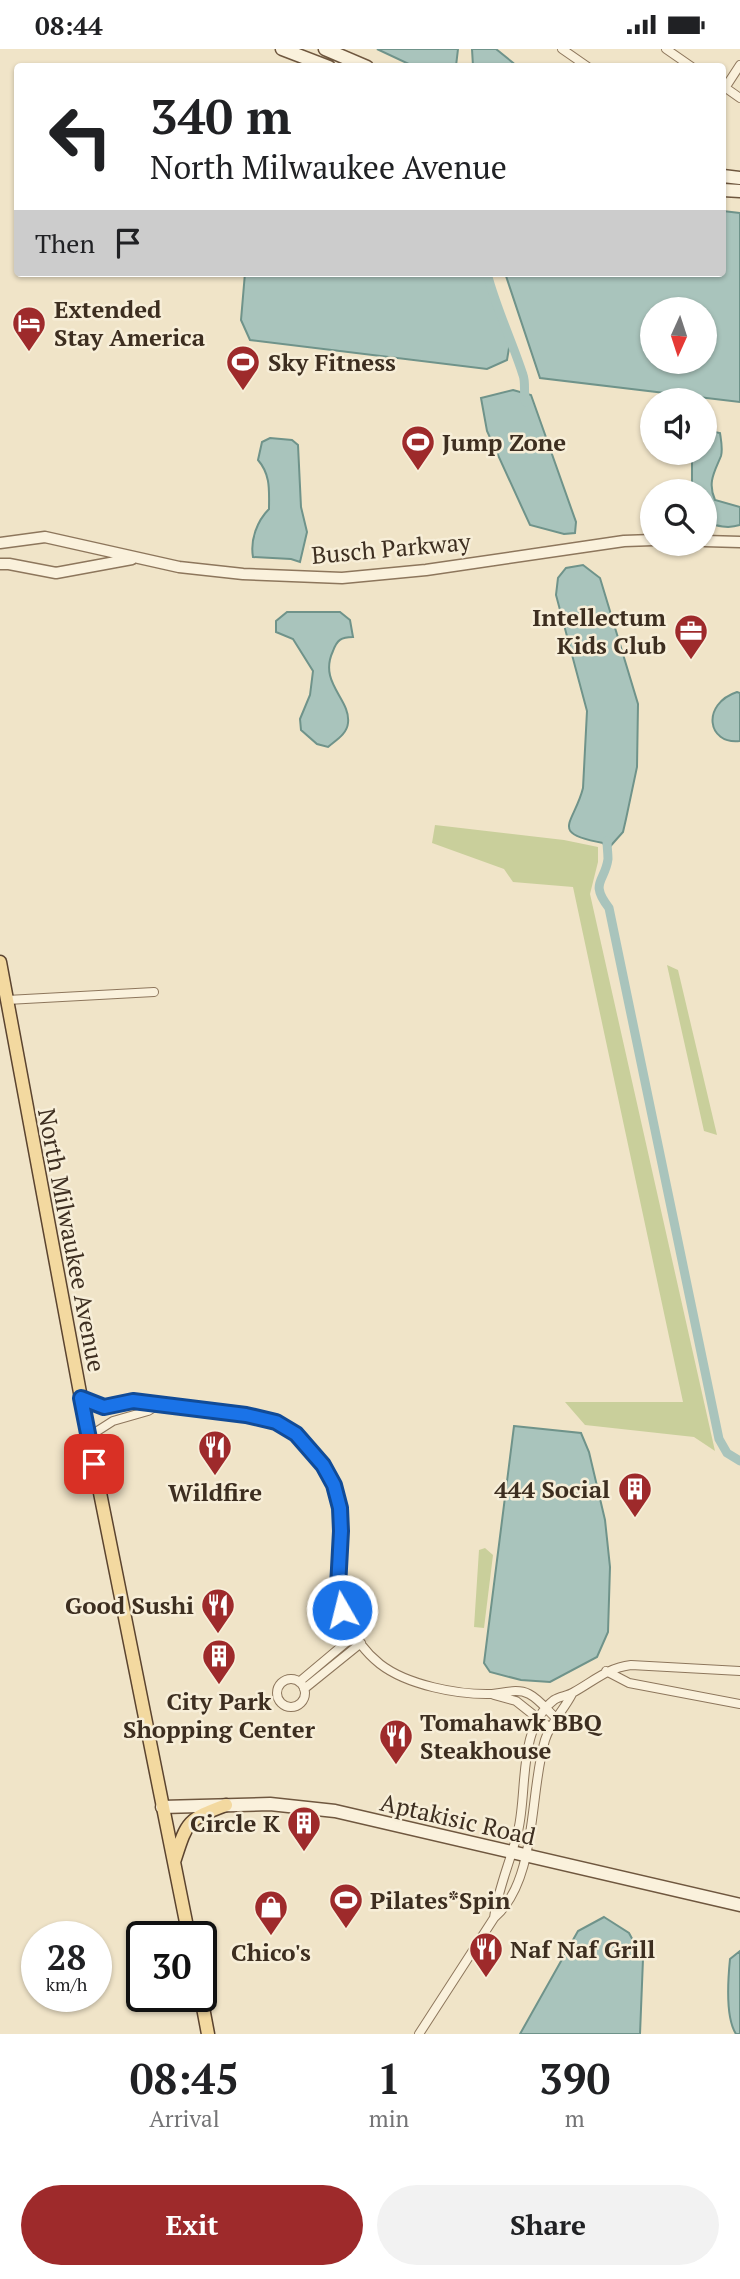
<!DOCTYPE html>
<html lang="en">
<head>
<meta charset="utf-8">
<style>
  body { margin:0; font-family:"PT Serif",serif; background:#f2f2f2; color:#202124; height:100vh; display:flex; flex-direction:column; font-size:26px; white-space:nowrap }
  * { box-sizing:border-box; margin:0 }
  p { font-size:23px; color:#757577 }
  .icon { flex:none; width:38px; height:38px; fill:none; stroke:currentColor; stroke-width:2; stroke-linecap:round; stroke-linejoin:round }
  .map { position:relative; height:1985px; overflow:hidden }
  .sheet { display:flex; flex-direction:column; background:#fff; flex:1 }
  .sheet>* { flex:none }
  .guide { position:absolute; left:14px; top:14px; width:712px; height:214px; border-radius:7px; box-shadow:0 2px 5px #0004; background:#fff; color:#202124; overflow:hidden }
  .needle { width:46px; rotate:183deg }
  .fabs { position:absolute; left:640px; top:248px; display:grid; gap:14px }
  .fabs a { display:grid; place-items:center; width:77px; height:77px; border-radius:50%; background:#fff; box-shadow:0 2px 5px #0004; font-size:35px }
  .speed { position:absolute; left:21px; top:1872px; display:flex; gap:14px; font-size:35px; font-weight:700; text-align:center }
  .speed>* { display:grid; place-content:center; width:91px; height:91px; border-radius:50%; background:#fff; box-shadow:0 2px 5px #0004; line-height:1 }
  .speed small { font-size:18px; font-weight:400 }
  .speed .limit { border:4px solid #111; border-radius:10px; background:#fff; color:#111 }
  .pin { position:absolute; display:grid; place-items:center; width:60px; height:60px; color:#fff; margin:-30px; border-radius:14px; box-shadow:0 4px 10px #0006 }
  .me { position:absolute; width:77px; margin:-38px; rotate:352deg; stroke-linejoin:round; filter:drop-shadow(0 0 5px #0008) }
  .turn { display:flex; align-items:center; gap:24px; height:147px; padding:0 21px; font-size:32px }
  .turn .icon { width:91px; height:91px; stroke-width:2.5 }
  .turn b { display:block; font-size:49px; line-height:60px }
  .then { display:flex; align-items:center; height:66px; padding:0 21px; background:#0003; gap:14px; font-size:26px }
  .eta { display:flex; justify-content:space-evenly; align-items:center; height:119px; text-align:center }
  .eta b { font-size:42px; font-weight:600; line-height:49px }
  .button { display:flex; gap:14px; margin-top:auto; padding:14px 21px }
  .button a { flex:1; height:80px; border-radius:42px; background:#9e2a2b; color:#fff; font-size:28px; font-weight:600; line-height:80px; text-align:center }
  .button a+a { background:#f2f2f2; color:#202124 }
  .status { display:flex; justify-content:space-between; align-items:center; height:49px; padding:0 35px; background:#fff; direction:ltr }
  .status svg { height:19px; fill:currentColor }
  .map>svg:first-child { display:block }
  .green { fill:#c9cf9b }
  .water { fill:#a9c4bc; stroke:#6f938a; stroke-width:2; fill-rule:evenodd }
  .lines { fill:none; stroke-linecap:round; stroke-linejoin:round }
  .canal { stroke:#a9c4bc; stroke-width:9 }
  .minor-casing { stroke:#8d765c; stroke-width:10 }
  .tertiary-casing { stroke:#8d765c; stroke-width:13 }
  .secondary-casing { stroke:#6f573f; stroke-width:15 }
  .primary-casing { stroke:#5b4430; stroke-width:15 }
  .minor { stroke:#faf1dc; stroke-width:8 }
  .tertiary { stroke:#faf1dc; stroke-width:10 }
  .secondary { stroke:#faf1dc; stroke-width:12 }
  .primary { stroke:#f3d9a0; stroke-width:12 }
  .route-casing { stroke:#114b97; stroke-width:18 }
  .route { stroke:#1a73e8; stroke-width:12 }
  .labels { text-anchor:middle; dominant-baseline:central; stroke-width:5; stroke-linejoin:round; paint-order:stroke }
  .poi-label { font-size:24px; font-weight:bold; fill:#3d2e20; stroke:#f7eed8; text-anchor:start }
  .street-label { font-size:24px; fill:#3d2e20; stroke:#f7eed8 }
</style>
</head>
<body>
<div class="status"><b>08:44</b><svg viewBox="0 0 49 12"><path d="M0 12V9h3v3zM5 12V6h3v6zM10 12V3h3v9zM15 12V0h3v12zM26 1h20v11H26zM47 4h2v5h-2z"/></svg></div>
<div class="map">
<svg width="740" height="1985" viewBox="0 0 740 1985">
  <rect width="100%" height="100%" fill="#f0e4c8"/>
  <path class="green" d="M 435,776 L 564,791 L 598,798 L 598,813 L 590,845 L 715,1402 L 694,1388 L 585,1376 L 565,1353 L 683,1353 L 573,838 L 513,833 L 504,820 L 432,794 Z
    M 667,916 L 678,921 L 717,1086 L 704,1082 Z
    M 485,1499 L 493,1506 L 484,1579 L 474,1578 L 479,1501 Z"/>
  <path class="water" d="M 377,0 L 458,0 L 456,17 L 413,17 Z
    M 472,0 L 496,0 L 517,17 L 473,17 Z
    M 723,162 L 740,164 L 740,353 L 540,329 L 505,224 L 723,224 ZM 653,261 L 705,261 L 705,313 L 653,313 Z
    M 245,224 L 488,224 L 491,240 L 510,293 L 507,311 L 487,320 L 250,291 L 241,271 Z
    M 513,341 L 531,346 L 576,473 L 575,484 L 564,485 L 530,476 L 487,382 L 481,349 Z
    M 705,381 L 720,384 C 721,391 723,400 721,407 C 715,422 707,433 715,451 L 740,458 L 740,476 C 728,480 717,477 705,473 L 705,443 L 692,443 L 692,404 L 705,404 Z
    M 270,389 L 292,391 L 298,396 L 301,458 L 307,483 L 300,513 L 291,510 L 253,508 C 250,491 257,472 269,460 C 269,442 271,426 258,411 L 262,393 Z
    M 583,516 L 600,529 L 638,655 L 637,718 L 626,770 L 623,783 L 607,801 L 603,794 C 548,784 574,775 583,739 L 587,662 L 556,546 L 558,529 L 566,519 Z
    M 287,563 L 340,563 L 350,571 L 353,588 C 341,588 337,591 333,602 C 318,634 351,650 348,674 C 347,685 336,691 328,698 L 317,695 L 301,681 L 300,670 L 310,646 L 313,622 L 293,590 L 276,583 L 276,572 Z
    M 737,643 L 740,644 L 740,692 C 707,696 701,655 737,643 Z
    M 514,1377 L 581,1384 L 589,1403 L 605,1471 L 610,1518 L 608,1583 L 597,1608 L 550,1633 L 521,1631 L 490,1623 L 484,1614 Z
    M 604,1868 L 629,1884 L 643,1910 L 640,1985 L 520,1985 L 578,1882 Z
    M 740,1902 L 740,1985 L 736,1985 C 725,1968 728,1930 730,1910 Z"/>
  <g class="lines">
    <path class="canal" d="M 487,224 C 496,259 512,292 523,326 C 526,334 523,344 526,353
      M 607,792 C 607,798 608,804 608,810 C 605,833 589,833 609,859 L 719,1390 L 727,1404 L 740,1412"/>
    <g class="minor-casing">
      <path id="minor" d="M 562,0 L 588,18
        M 666,0 L 692,18
        M 723,37 L 740,49
        M 725,39 L 740,16
        M 7,951 L 154,943
        M 81,1349 C 88,1352 98,1357 106,1357 C 116,1357 127,1352 137,1353 C 160,1355 183,1358 206,1361 C 229,1364 252,1365 274,1373 C 309,1385 337,1428 340,1463 C 342,1482 339,1498 338,1516 C 336,1554 350,1591 380,1615 C 407,1636 458,1646 492,1645 C 504,1644 517,1639 529,1645 C 539,1650 548,1662 557,1670
        M 88,1388 L 113,1372 L 148,1362 L 158,1356
        M 606,1622 L 629,1634 L 740,1655
        M277 1644a14 14 0 1 1 28 0a14 14 0 1 1-28 0Z
        M 299,1633 L 355,1586
        M 304,1640 L 361,1594
        M 494,1646 L 516,1652 L 550,1679
        M 494,1869 C 498,1839 511,1811 518,1782 C 528,1741 517,1680 554,1651 C 560,1647 568,1647 574,1643 C 594,1632 607,1619 631,1616 L 740,1622
        M 419,1985 L 494,1869 C 538,1831 529,1744 545,1691 C 550,1674 564,1661 572,1645"/>
    </g>
    <g class="tertiary-casing">
      <path id="tertiary" d="M 705,492 L 740,493
        M 0,494 L 45,488 L 179,518 L 243,525 L 342,529 L 426,521 L 624,492 L 653,491
        M 0,515 L 9,515 L 56,524 L 132,510"/>
    </g>
    <g class="secondary-casing">
      <path id="secondary" d="M 282,0 L 329,18
        M 325,0 L 367,18
        M 723,127 L 740,129
        M 723,141 L 740,142
        M 162,1758 L 270,1755 L 335,1762 L 740,1856"/>
    </g>
    <g class="primary-casing">
      <path id="primary" d="M 0,913 L 81,1349 L 189,1888
        M 174,1813 C 187,1773 186,1771 226,1756
        M 201,1948 L 208,1985"/>
    </g>
    <use href="#minor" class="minor"/>
    <use href="#tertiary" class="tertiary"/>
    <use href="#secondary" class="secondary"/>
    <use href="#primary" class="primary"/>
  </g>
  <g class="lines">
    <g class="route-casing">
      <path id="route" d="M 94,1415 L 81,1349 L 104,1358 L 133,1352 L 246,1366 L 276,1373 L 296,1385 L 323,1416 L 334,1436 L 340,1459 L 341,1482 L 338,1538 L 342,1561"/>
    </g>
    <use href="#route" class="route"/>
  </g>
  <defs>
    <g id="hotel-pin" transform="scale(1.75)"><path d="M0 17L-7.5 6A9.5 9.5 0 1 1 7.5 6Z" fill="#9e2a2b" stroke="#f7eed8"/><path d="M-6-4.5h1.5V1H6V5H4.5V3h-9V5H-6ZM-4 0a1.8 1.8 0 1 1 3.6 0ZM.5 0V-2.5h3Q6-2.5 6 0Z" fill="#fff"/></g>
    <g id="stadium-pin" transform="scale(1.75)"><path d="M0 17L-7.5 6A9.5 9.5 0 1 1 7.5 6Z" fill="#9e2a2b" stroke="#f7eed8"/><path d="M0-5a6.5 5 0 1 0 0 10a6.5 5 0 1 0 0-10ZM-3.5-1.8h7v3.6h-7Z" fill="#fff"/></g>
    <g id="office-pin" transform="scale(1.75)"><path d="M0 17L-7.5 6A9.5 9.5 0 1 1 7.5 6Z" fill="#9e2a2b" stroke="#f7eed8"/><path d="M-6-3h4V-5.5h4V-3h4V5H-6ZM-1-4.5V-3h2v-1.5ZM-6 0V1H6V0Z" fill="#fff"/></g>
    <g id="restaurant-pin" transform="scale(1.75)"><path d="M0 17L-7.5 6A9.5 9.5 0 1 1 7.5 6Z" fill="#9e2a2b" stroke="#f7eed8"/><path d="M-5-6h1v4h1v-4h1v4h1v-4h1v5L-1.5 .5V6h-2V.5L-5-1ZM5-6V6H3V1.5H1.5Q1.5-4 5-6Z" fill="#fff"/></g>
    <g id="building-pin" transform="scale(1.75)"><path d="M0 17L-7.5 6A9.5 9.5 0 1 1 7.5 6Z" fill="#9e2a2b" stroke="#f7eed8"/><path d="M-4-6H4V6H1V3H-1V6H-4ZM-2.5-4.3h1.7v1.8h-1.7ZM.8-4.3h1.7v1.8H.8ZM-2.5-1h1.7V.8h-1.7ZM.8-1h1.7V.8H.8Z" fill="#fff"/></g>
    <g id="shop-pin" transform="scale(1.75)"><path d="M0 17L-7.5 6A9.5 9.5 0 1 1 7.5 6Z" fill="#9e2a2b" stroke="#f7eed8"/><path d="M-5-2.5h2.3a2.7 3.5 0 0 1 5.4 0H5L5.5 6h-11ZM-1.5-2.5h3a1.5 2.3 0 0 0-3 0Z" fill="#fff"/></g>
  </defs>
  <g fill-rule="evenodd">
    <use href="#hotel-pin" x="29" y="274"/>
    <use href="#stadium-pin" x="243" y="313"/>
    <use href="#stadium-pin" x="418" y="393"/>
    <use href="#office-pin" x="691" y="582"/>
    <use href="#restaurant-pin" x="215" y="1398"/>
    <use href="#building-pin" x="635" y="1440"/>
    <use href="#restaurant-pin" x="218" y="1556"/>
    <use href="#building-pin" x="219" y="1607"/>
    <use href="#restaurant-pin" x="396" y="1687"/>
    <use href="#building-pin" x="304" y="1774"/>
    <use href="#stadium-pin" x="346" y="1851"/>
    <use href="#shop-pin" x="271" y="1858"/>
    <use href="#restaurant-pin" x="486" y="1900"/>
  </g>
  <g class="labels">
    <g class="poi-label">
      <text x="54" y="260">Extended<tspan x="54" dy="28">Stay America</tspan></text>
      <text x="268" y="313">Sky Fitness</text>
      <text x="442" y="393">Jump Zone</text>
      <text x="666" y="568" text-anchor="end">Intellectum<tspan x="666" dy="28">Kids Club</tspan></text>
      <text x="610" y="1440" text-anchor="end">444 Social</text>
      <text x="215" y="1443" text-anchor="middle">Wildfire</text>
      <text x="194" y="1556" text-anchor="end">Good Sushi</text>
      <text x="219" y="1652" text-anchor="middle">City Park<tspan x="219" dy="28">Shopping Center</tspan></text>
      <text x="420" y="1673">Tomahawk BBQ<tspan x="420" dy="28">Steakhouse</tspan></text>
      <text x="280" y="1774" text-anchor="end">Circle K</text>
      <text x="370" y="1851">Pilates*Spin</text>
      <text x="510" y="1900">Naf Naf Grill</text>
      <text x="271" y="1903" text-anchor="middle">Chico's</text>
    </g>
    <g class="street-label">
      <text transform="translate(391 499) rotate(-5)">Busch Parkway</text>
      <text transform="translate(72 1191) rotate(79)">North Milwaukee Avenue</text>
      <text transform="translate(458 1770) rotate(13)">Aptakisic Road</text>
    </g>
  </g>
</svg>
<div class="fabs">
<a><svg class="needle" viewBox="-14 -14 28 28"><path d="M0-13l5 13h-10z" fill="#e53935"/><path d="M0 13l5-13h-10z" fill="#757577"/></svg></a>
<a><svg class="icon" aria-label="sound" viewBox="0 0 24 24"><path d="M4 9h4l5-4v14l-5-4H4zM17 9q2 3 0 6"/></svg></a>
<a><svg class="icon" aria-label="search" viewBox="0 0 24 24"><circle cx="10" cy="10" r="6"/><path d="M15 15l6 6"/></svg></a>
</div>
<div class="speed"><div>28<small>km/h</small></div><div class="limit">30</div></div>
<div class="pin" style="left:94px;top:1415px;background:#d93025"><svg class="icon" aria-label="arrive" viewBox="0 0 24 24"><path d="M6 21V4h12l-3 4 3 4H6"/></svg></div>
<svg class="me" style="left:342px;top:1561px" viewBox="-20 -20 40 40"><circle r="17" fill="#1a73e8" stroke="#fff" stroke-width="3"/><path d="M0-11L8 9 0 5-8 9z" fill="#fff"/></svg>
<div class="guide">
<div class="turn"><svg class="icon" aria-label="left" viewBox="0 0 24 24"><path d="M17 20v-9H6M10 6l-5 5 5 5"/></svg><div><b>340 m</b>North Milwaukee Avenue</div></div>
<div class="then">Then<svg class="icon" aria-label="arrive" viewBox="0 0 24 24"><path d="M6 21V4h12l-3 4 3 4H6"/></svg></div>
</div>
</div>
<section class="sheet">
<div class="eta">
<div><b>08:45</b><p>Arrival</p></div>
<div><b>1</b><p>min</p></div>
<div><b>390</b><p>m</p></div>
</div>
<div class="button"><a>Exit</a><a>Share</a></div>
</section>
</body>
</html>
